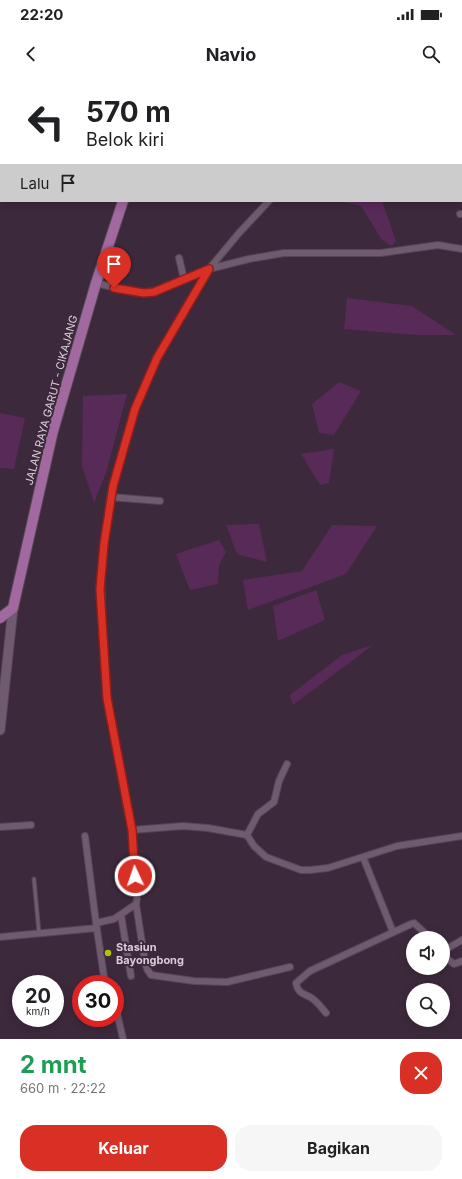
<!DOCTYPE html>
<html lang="id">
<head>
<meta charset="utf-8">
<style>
  body { margin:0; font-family:Inter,sans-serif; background:#f6f6f6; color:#202124; height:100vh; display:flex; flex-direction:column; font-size:15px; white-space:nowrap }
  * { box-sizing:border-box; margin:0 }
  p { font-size:13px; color:#757577 }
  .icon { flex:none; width:22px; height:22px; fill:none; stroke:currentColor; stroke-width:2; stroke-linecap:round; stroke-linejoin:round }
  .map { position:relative; height:959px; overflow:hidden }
  .side { display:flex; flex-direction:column; background:#fff; flex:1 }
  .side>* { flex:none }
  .banner { position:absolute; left:0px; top:0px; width:462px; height:122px; box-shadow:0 2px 10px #0003; background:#fff; color:#202124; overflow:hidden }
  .controls { position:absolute; left:406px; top:851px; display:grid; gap:8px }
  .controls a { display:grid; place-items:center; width:44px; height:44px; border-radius:50%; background:#fff; box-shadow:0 2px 10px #0003; font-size:20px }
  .speed { position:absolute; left:12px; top:895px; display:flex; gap:8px; font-size:20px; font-weight:700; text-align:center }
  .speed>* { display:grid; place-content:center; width:52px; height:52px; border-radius:50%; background:#fff; box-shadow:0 2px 10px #0003; line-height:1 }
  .speed small { font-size:10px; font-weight:400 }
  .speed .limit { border:6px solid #d22; background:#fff; color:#111 }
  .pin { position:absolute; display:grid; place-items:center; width:34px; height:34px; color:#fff; margin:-41px -17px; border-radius:50% 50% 50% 0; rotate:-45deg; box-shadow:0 0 4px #0007 }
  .pin .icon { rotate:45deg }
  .me { position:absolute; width:44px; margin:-22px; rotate:357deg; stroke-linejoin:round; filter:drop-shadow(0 0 3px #0008) }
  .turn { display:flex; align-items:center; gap:14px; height:84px; padding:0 20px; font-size:18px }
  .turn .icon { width:52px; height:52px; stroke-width:2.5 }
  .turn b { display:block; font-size:28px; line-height:34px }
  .then { display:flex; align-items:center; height:38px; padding:0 20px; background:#0003; gap:8px; font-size:15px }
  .round { display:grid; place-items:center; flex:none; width:42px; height:42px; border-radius:16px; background:#f6f6f6 }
  .overview { display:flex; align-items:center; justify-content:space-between; height:68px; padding:0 20px }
  h1 { font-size:24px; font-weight:700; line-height:30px; color:#1e9e55 }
  .action { display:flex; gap:8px; margin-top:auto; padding:8px 20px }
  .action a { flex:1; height:46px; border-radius:16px; background:#d93025; color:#fff; font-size:16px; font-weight:700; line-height:46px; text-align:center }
  .action a+a { background:#f6f6f6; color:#202124 }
  .status { display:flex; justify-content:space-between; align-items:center; height:28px; padding:0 20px; background:#fff; direction:ltr }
  .status svg { height:11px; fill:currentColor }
  header { display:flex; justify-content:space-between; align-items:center; height:52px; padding:0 20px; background:#fff; font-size:18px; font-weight:700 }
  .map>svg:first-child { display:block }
  .green { fill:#582a58 }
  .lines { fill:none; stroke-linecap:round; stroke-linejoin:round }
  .lane-casing { stroke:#564656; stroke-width:5 }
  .street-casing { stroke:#564656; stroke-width:8 }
  .secondary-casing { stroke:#564656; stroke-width:11 }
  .primary-casing { stroke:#564656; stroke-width:12 }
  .lane { stroke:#705a6f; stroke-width:3 }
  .street { stroke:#705a6f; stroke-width:6 }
  .secondary { stroke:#705a6f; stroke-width:9 }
  .primary { stroke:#a169a0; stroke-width:10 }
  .route-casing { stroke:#8d1f18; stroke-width:10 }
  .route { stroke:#d93025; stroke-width:7 }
  .poi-dot { fill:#afc504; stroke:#3d293c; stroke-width:1.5 }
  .labels { text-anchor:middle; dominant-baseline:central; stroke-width:4; stroke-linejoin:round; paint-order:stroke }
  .street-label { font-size:11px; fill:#dacdd9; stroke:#3d293c }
  .poi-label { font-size:11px; font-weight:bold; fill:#dacdd9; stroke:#3d293c; text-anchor:start }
</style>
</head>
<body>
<div class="status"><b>22:20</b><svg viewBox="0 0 49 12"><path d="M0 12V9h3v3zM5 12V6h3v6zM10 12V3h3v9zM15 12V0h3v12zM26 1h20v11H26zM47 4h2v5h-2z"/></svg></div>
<header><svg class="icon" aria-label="back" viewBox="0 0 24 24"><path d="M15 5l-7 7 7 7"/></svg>Navio<svg class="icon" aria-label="search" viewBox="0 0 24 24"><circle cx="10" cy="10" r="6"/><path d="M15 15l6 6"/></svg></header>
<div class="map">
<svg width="462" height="959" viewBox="0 0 462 959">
  <rect width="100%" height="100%" fill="#3d293c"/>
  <path class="green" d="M 339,121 L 382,121 L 396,161 L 392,166 L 382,160 L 361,126 Z
    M 347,218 L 412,226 L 456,255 L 416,255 L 344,249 Z
    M 339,302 L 361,311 L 334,355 L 319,353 L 312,324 Z
    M 127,314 L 106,393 L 94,423 L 82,385 L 83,316 Z
    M 0,333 L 25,338 L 14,389 L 0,388 Z
    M 334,369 L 329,403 L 320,405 L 301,374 Z
    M 259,444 L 267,482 L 237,474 L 226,445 Z
    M 332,445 L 377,446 L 346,494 L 248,530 L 243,500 L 302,491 Z
    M 219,460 L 226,472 L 219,485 L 218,504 L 190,510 L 176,474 Z
    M 316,510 L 325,540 L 278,561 L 273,526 Z
    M 373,565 L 293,625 L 290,615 L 342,575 Z"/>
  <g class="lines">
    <g class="lane-casing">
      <path id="lane" d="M 34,799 L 39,853"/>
    </g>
    <g class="street-casing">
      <path id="street" d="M 407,1 L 408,0
        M 461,100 L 462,100
        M 460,134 L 462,134
        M 179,178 L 184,199
        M 96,203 L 133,212 L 144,213 L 154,211 L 209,189 L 249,179 L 284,173 L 381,173 L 438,165 L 462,169
        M 110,417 L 160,421
        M 287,684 L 279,701 L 274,722 L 258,734 L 247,755 L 254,766 L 266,777 L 301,790 L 310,790 L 328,788 L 397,766 L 462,756
        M 0,747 L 31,745
        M 132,750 L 183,746 L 208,748 L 247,755
        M 85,756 L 96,843
        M 363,777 L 393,852
        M 136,824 L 145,882 L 147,889 L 151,895 L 194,901 L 227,902 L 290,887
        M 121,835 L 131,896
        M 0,857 L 97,848
        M 443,871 L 462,860
        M 443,876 L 454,884 L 462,881
        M 107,904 L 104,897 L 96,843 L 114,839 L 136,824 L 137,819 L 132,750 L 107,618 L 103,557 L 101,494 L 110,417 L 135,329 L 157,278 L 209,189 L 239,153 L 269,121
        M 115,924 L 123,959
        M 326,933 C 321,927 317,921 310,917 C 302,913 298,913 296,903 L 310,891 L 411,844 L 414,843 L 426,854 L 427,858"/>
    </g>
    <g class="secondary-casing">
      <path id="secondary" d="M 0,650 L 13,528"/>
    </g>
    <g class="primary-casing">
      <path id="primary" d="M 171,1 L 171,0
        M 0,538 L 13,528 L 53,351 L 96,203 L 123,121"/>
    </g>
    <use href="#lane" class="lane"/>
    <use href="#street" class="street"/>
    <use href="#secondary" class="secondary"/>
    <use href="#primary" class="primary"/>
  </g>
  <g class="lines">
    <g class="route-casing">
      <path id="route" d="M 114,208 L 144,213 L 154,212 L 209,189 L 157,278 L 135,329 L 113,406 L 104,464 L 100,509 L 107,618 L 132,750 L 135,796"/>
    </g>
    <use href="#route" class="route"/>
  </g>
  <circle class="poi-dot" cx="108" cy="873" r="4"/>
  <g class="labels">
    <g class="street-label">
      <text transform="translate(51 320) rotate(-75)">JALAN RAYA GARUT - CIKAJANG</text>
    </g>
    <g class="poi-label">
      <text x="116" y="867">Stasiun<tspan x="116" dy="13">Bayongbong</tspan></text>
    </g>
  </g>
</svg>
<div class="controls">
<a><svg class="icon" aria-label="sound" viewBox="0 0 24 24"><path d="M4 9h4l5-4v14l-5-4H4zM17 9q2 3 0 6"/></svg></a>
<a><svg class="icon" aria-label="search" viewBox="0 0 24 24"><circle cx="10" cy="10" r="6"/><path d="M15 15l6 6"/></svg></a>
</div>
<div class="speed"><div>20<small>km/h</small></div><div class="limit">30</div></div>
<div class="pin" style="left:114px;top:208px;background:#d93025"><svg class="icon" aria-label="arrive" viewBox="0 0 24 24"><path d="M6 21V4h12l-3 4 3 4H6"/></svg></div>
<svg class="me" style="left:135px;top:796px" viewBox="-20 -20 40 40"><circle r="17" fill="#d93025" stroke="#fff" stroke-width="3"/><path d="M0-11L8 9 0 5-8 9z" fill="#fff"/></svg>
<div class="banner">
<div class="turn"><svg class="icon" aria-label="left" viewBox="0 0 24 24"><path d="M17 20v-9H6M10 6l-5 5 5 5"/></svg><div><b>570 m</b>Belok kiri</div></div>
<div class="then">Lalu<svg class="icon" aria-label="arrive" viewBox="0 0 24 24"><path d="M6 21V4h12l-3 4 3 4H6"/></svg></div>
</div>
</div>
<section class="side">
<div class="overview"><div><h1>2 mnt</h1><p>660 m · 22:22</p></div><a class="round" style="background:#d93025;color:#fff"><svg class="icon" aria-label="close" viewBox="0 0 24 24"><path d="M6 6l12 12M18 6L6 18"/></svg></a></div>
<div class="action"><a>Keluar</a><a>Bagikan</a></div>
</section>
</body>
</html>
